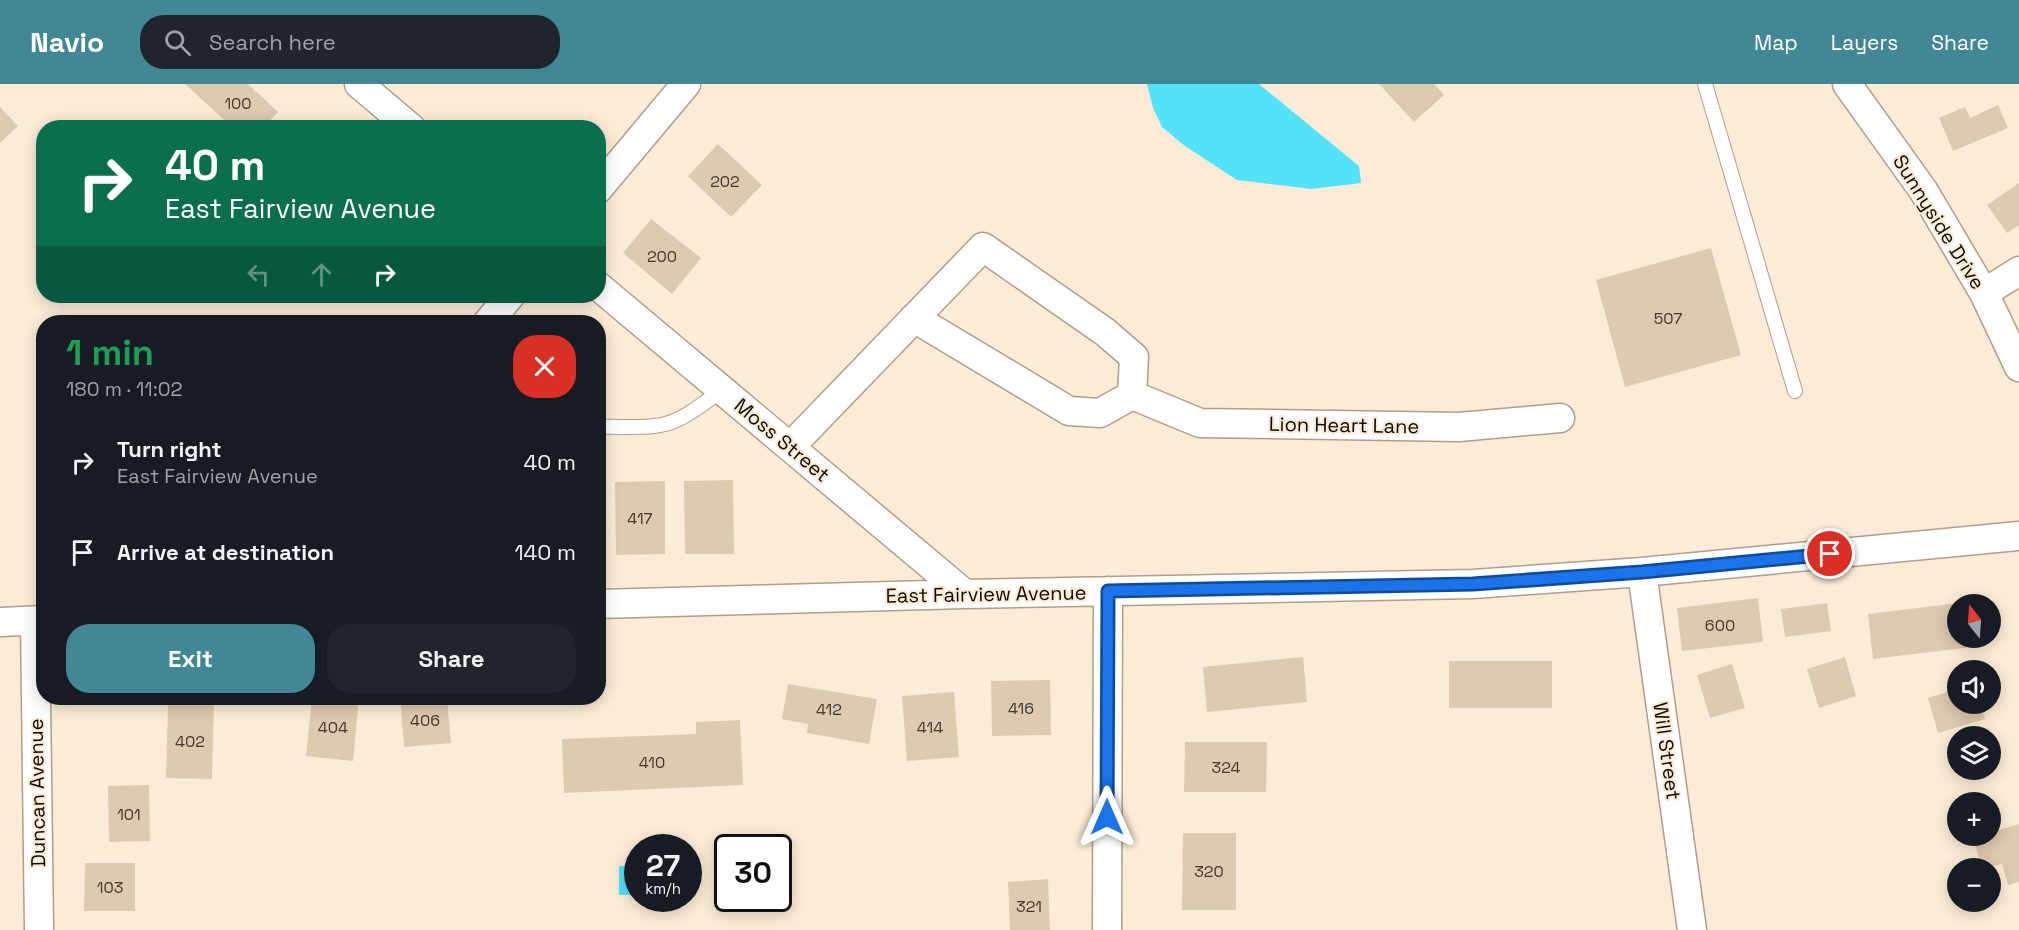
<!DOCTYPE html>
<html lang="en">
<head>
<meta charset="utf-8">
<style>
  body { margin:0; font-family:"Space Grotesk",sans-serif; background:#20242c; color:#f1f3f6; height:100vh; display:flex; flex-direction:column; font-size:22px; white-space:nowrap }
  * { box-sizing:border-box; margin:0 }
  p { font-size:20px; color:#9ea1a6 }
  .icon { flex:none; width:33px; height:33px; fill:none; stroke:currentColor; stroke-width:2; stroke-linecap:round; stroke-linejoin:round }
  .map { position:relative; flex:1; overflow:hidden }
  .details { position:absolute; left:36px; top:231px; width:570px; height:390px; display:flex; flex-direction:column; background:#171b24; border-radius:24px; box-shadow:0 3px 15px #0003 }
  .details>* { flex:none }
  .guide { position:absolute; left:36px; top:36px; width:570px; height:183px; border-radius:24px; box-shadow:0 3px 15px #0003; background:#0b6e4f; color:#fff; overflow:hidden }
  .needle { width:39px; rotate:343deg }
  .tools { position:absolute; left:1947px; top:510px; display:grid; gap:12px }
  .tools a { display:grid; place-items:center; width:54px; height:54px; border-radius:50%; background:#171b24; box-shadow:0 3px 15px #0003; font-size:30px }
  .speed { position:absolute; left:624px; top:750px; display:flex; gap:12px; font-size:30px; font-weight:700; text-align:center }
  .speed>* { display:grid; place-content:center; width:78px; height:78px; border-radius:50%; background:#171b24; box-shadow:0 3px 15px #0003; line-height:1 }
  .speed small { font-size:15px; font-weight:400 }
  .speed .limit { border:3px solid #111; border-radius:9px; background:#fff; color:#111 }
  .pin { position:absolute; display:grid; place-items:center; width:51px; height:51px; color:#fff; margin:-26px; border:3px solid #fff; border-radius:50%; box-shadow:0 2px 6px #0007 }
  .me { position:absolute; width:66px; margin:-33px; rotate:0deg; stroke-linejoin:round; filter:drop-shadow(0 0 4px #0008) }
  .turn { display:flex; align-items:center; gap:21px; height:126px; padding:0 30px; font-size:27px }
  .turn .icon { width:78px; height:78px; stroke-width:2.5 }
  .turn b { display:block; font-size:42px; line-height:51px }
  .lanes { display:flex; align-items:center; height:57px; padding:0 30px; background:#0003; justify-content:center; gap:30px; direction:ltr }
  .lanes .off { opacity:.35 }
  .round { display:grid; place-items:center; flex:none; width:63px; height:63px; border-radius:24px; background:#20242c }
  .head { display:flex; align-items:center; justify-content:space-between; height:102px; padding:0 30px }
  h1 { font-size:36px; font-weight:700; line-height:45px; color:#1e9e55 }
  .primary-button { display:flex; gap:12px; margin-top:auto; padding:12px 30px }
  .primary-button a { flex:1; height:69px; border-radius:24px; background:#428793; color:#fff; font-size:24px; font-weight:700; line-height:69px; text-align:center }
  .primary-button a+a { background:#20242c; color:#f1f3f6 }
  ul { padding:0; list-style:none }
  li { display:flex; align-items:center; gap:18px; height:90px; padding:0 30px }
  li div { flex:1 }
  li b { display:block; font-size:22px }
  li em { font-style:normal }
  header { display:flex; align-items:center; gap:36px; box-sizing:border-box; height:84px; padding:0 30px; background:#428793; color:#fff }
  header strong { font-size:28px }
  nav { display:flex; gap:33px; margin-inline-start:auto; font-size:21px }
  .search { width:420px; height:54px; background:#20242c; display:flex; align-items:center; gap:15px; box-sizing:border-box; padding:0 21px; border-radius:24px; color:#9ea1a6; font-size:22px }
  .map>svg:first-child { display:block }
  .water { fill:#54e2f9 }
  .building { fill:#decab1 }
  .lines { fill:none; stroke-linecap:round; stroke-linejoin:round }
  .service-casing { stroke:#b29e86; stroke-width:16 }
  .minor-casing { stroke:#b29e86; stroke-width:31 }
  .service { stroke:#fff; stroke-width:14 }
  .minor { stroke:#fff; stroke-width:28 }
  .route-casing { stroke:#114b97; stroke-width:15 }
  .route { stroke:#1a73e8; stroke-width:10 }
  .labels { text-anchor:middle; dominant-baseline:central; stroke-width:4.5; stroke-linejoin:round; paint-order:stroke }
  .number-label { font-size:16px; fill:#443a2e }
  .street-label { font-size:20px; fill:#110a03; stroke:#fcecd7 }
</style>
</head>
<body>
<header>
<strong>Navio</strong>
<div class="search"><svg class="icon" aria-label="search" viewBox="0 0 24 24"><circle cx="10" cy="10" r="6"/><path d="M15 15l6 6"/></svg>Search here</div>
<nav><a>Map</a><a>Layers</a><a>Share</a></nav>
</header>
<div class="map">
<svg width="2019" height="846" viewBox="0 0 2019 846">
  <rect width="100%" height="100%" fill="#fcecd7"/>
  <path class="water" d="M 1147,0 L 1259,0 L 1359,82 L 1361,99 L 1311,105 L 1237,96 L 1185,62 L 1162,43 L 1153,24 Z
    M 619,782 L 637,783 L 637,811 L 619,811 Z"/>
  <path class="building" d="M 185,0 L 248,0 L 278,28 L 263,44 L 233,44 Z
    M 1379,0 L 1434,0 L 1444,11 L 1414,38 Z
    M 1998,21 L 2008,44 L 1953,67 L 1939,34 L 1965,23 L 1970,34 Z
    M 0,23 L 18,42 L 0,59 Z
    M 718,60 L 762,101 L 731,133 L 688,92 Z
    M 2019,99 L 2019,141 L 2007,149 L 1987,121 Z
    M 651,135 L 701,174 L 672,210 L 623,169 Z
    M 1711,164 L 1741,271 L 1625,303 L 1596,196 Z
    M 437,212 L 449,212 L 444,218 Z
    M 733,396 L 734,470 L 685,470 L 684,397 Z
    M 665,397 L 665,470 L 616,471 L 615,398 Z
    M 1758,514 L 1763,558 L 1682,567 L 1677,524 Z
    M 1975,517 L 1976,520 L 1958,520 L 1958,554 L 1979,554 L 1980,562 L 1873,575 L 1868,530 Z
    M 1827,519 L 1831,547 L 1785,553 L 1781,525 Z
    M 1303,573 L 1307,618 L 1207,628 L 1203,583 Z
    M 1845,573 L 1856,612 L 1819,624 L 1807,585 Z
    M 1449,577 L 1552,577 L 1552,624 L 1449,624 Z
    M 1732,580 L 1745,624 L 1710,634 L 1697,591 Z
    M 1050,596 L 1051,651 L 992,652 L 991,597 Z
    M 788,600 L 877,615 L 869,660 L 807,649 L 808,640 L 782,635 Z
    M 1958,605 L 1958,620 L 1980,620 L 1985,635 L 1938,649 L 1928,614 Z
    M 954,608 L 959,673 L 907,677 L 902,612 Z
    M 312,614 L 359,614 L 353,677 L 306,672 Z
    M 400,614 L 447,614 L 451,659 L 404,663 Z
    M 168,619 L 214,620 L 212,695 L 166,694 Z
    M 740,636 L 743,701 L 564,709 L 562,655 L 696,650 L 696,638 Z
    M 1185,658 L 1267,658 L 1266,708 L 1184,708 Z
    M 149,701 L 150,757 L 109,758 L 108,702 Z
    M 2019,740 L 2019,798 L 2008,801 L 2002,780 L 1982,784 L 1973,754 L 1990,752 L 1990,749 Z
    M 1183,749 L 1236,749 L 1236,826 L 1182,826 Z
    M 85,779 L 135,779 L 135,827 L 84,827 Z
    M 1048,795 L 1050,846 L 1010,846 L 1008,798 Z"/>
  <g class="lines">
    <g class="service-casing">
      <path id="service" d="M 1705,0 L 1795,307
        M 598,343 C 618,342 641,345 661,341 C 683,337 704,319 722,306"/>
    </g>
    <g class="minor-casing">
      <path id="minor" d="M 359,0 L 411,44
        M 1847,0 L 1923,106 L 1984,209 L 2019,283
        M 598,105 L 686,0
        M 598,202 L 965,510
        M 1984,209 L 2019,187
        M 488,238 L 510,212
        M 1132,311 L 1200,339 L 1459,343 L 1560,334
        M 790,363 L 983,163 L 1105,248 L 1134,273 L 1132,311 L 1100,329 L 1069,327 L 914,234
        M 1642,488 L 1692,846
        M 598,520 L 965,510 L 1473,500 L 1642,488 L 2019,452
        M 35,537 L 39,846
        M 0,538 L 44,536
        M 1107,846 L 1108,507"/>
    </g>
    <use href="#service" class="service"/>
    <use href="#minor" class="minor"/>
  </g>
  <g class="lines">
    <g class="route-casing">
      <path id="route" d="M 1107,733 L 1108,507 L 1473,500 L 1642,488 L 1830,470"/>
    </g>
    <use href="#route" class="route"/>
  </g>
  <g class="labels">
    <g class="number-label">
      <text x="238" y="19">100</text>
      <text x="725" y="97">202</text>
      <text x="662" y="172">200</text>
      <text x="1668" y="234">507</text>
      <text x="640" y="434">417</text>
      <text x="1720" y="541">600</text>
      <text x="1021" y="624">416</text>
      <text x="829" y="625">412</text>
      <text x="425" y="636">406</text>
      <text x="333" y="643">404</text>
      <text x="930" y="643">414</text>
      <text x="190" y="657">402</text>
      <text x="652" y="678">410</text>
      <text x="1226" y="683">324</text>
      <text x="129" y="730">101</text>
      <text x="1209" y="787">320</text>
      <text x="110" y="803">103</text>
      <text x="1029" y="822">321</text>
    </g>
    <g class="street-label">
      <text transform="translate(1939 138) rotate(58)">Sunnyside Drive</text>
      <text transform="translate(1344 341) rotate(1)">Lion Heart Lane</text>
      <text transform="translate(782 356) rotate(40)">Moss Street</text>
      <text transform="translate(986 510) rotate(-1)">East Fairview Avenue</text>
      <text transform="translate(1667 667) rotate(82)">Will Street</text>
      <text transform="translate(37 709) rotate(-91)">Duncan Avenue</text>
    </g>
  </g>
</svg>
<div class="tools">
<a><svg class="needle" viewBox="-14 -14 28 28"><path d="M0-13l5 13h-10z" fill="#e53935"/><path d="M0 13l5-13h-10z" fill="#9ea1a6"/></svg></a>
<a><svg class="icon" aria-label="sound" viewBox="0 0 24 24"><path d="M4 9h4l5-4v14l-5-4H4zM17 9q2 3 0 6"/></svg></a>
<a><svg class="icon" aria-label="layers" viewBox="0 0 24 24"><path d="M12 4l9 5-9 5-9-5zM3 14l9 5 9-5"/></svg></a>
<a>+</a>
<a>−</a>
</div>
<div class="speed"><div>27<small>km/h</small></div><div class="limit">30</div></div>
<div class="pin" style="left:1830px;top:470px;background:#d93025"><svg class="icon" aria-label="arrive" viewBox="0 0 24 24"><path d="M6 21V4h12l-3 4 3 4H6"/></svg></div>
<svg class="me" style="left:1107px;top:733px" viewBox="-20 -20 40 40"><path d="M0-17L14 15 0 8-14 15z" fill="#1a73e8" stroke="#fff" stroke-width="4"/></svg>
<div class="guide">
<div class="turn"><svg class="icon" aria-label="right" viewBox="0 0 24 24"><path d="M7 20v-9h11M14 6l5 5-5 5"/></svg><div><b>40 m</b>East Fairview Avenue</div></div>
<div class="lanes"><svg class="icon off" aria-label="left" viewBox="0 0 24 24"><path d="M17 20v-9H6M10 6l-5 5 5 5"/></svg><svg class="icon off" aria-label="ahead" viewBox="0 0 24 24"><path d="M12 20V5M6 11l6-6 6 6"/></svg><svg class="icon" aria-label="right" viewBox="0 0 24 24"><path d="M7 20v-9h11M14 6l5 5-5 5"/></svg></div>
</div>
<section class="details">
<div class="head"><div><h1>1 min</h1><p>180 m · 11:02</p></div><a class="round" style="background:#d93025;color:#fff"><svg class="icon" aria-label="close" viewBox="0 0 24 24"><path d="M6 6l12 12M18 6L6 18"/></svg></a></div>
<ul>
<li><svg class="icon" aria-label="right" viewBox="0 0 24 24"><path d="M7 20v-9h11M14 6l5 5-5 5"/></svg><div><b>Turn right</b><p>East Fairview Avenue</p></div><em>40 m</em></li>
<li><svg class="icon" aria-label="arrive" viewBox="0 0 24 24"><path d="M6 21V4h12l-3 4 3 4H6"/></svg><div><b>Arrive at destination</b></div><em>140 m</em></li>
</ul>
<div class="primary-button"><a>Exit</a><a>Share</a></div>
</section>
</div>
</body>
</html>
